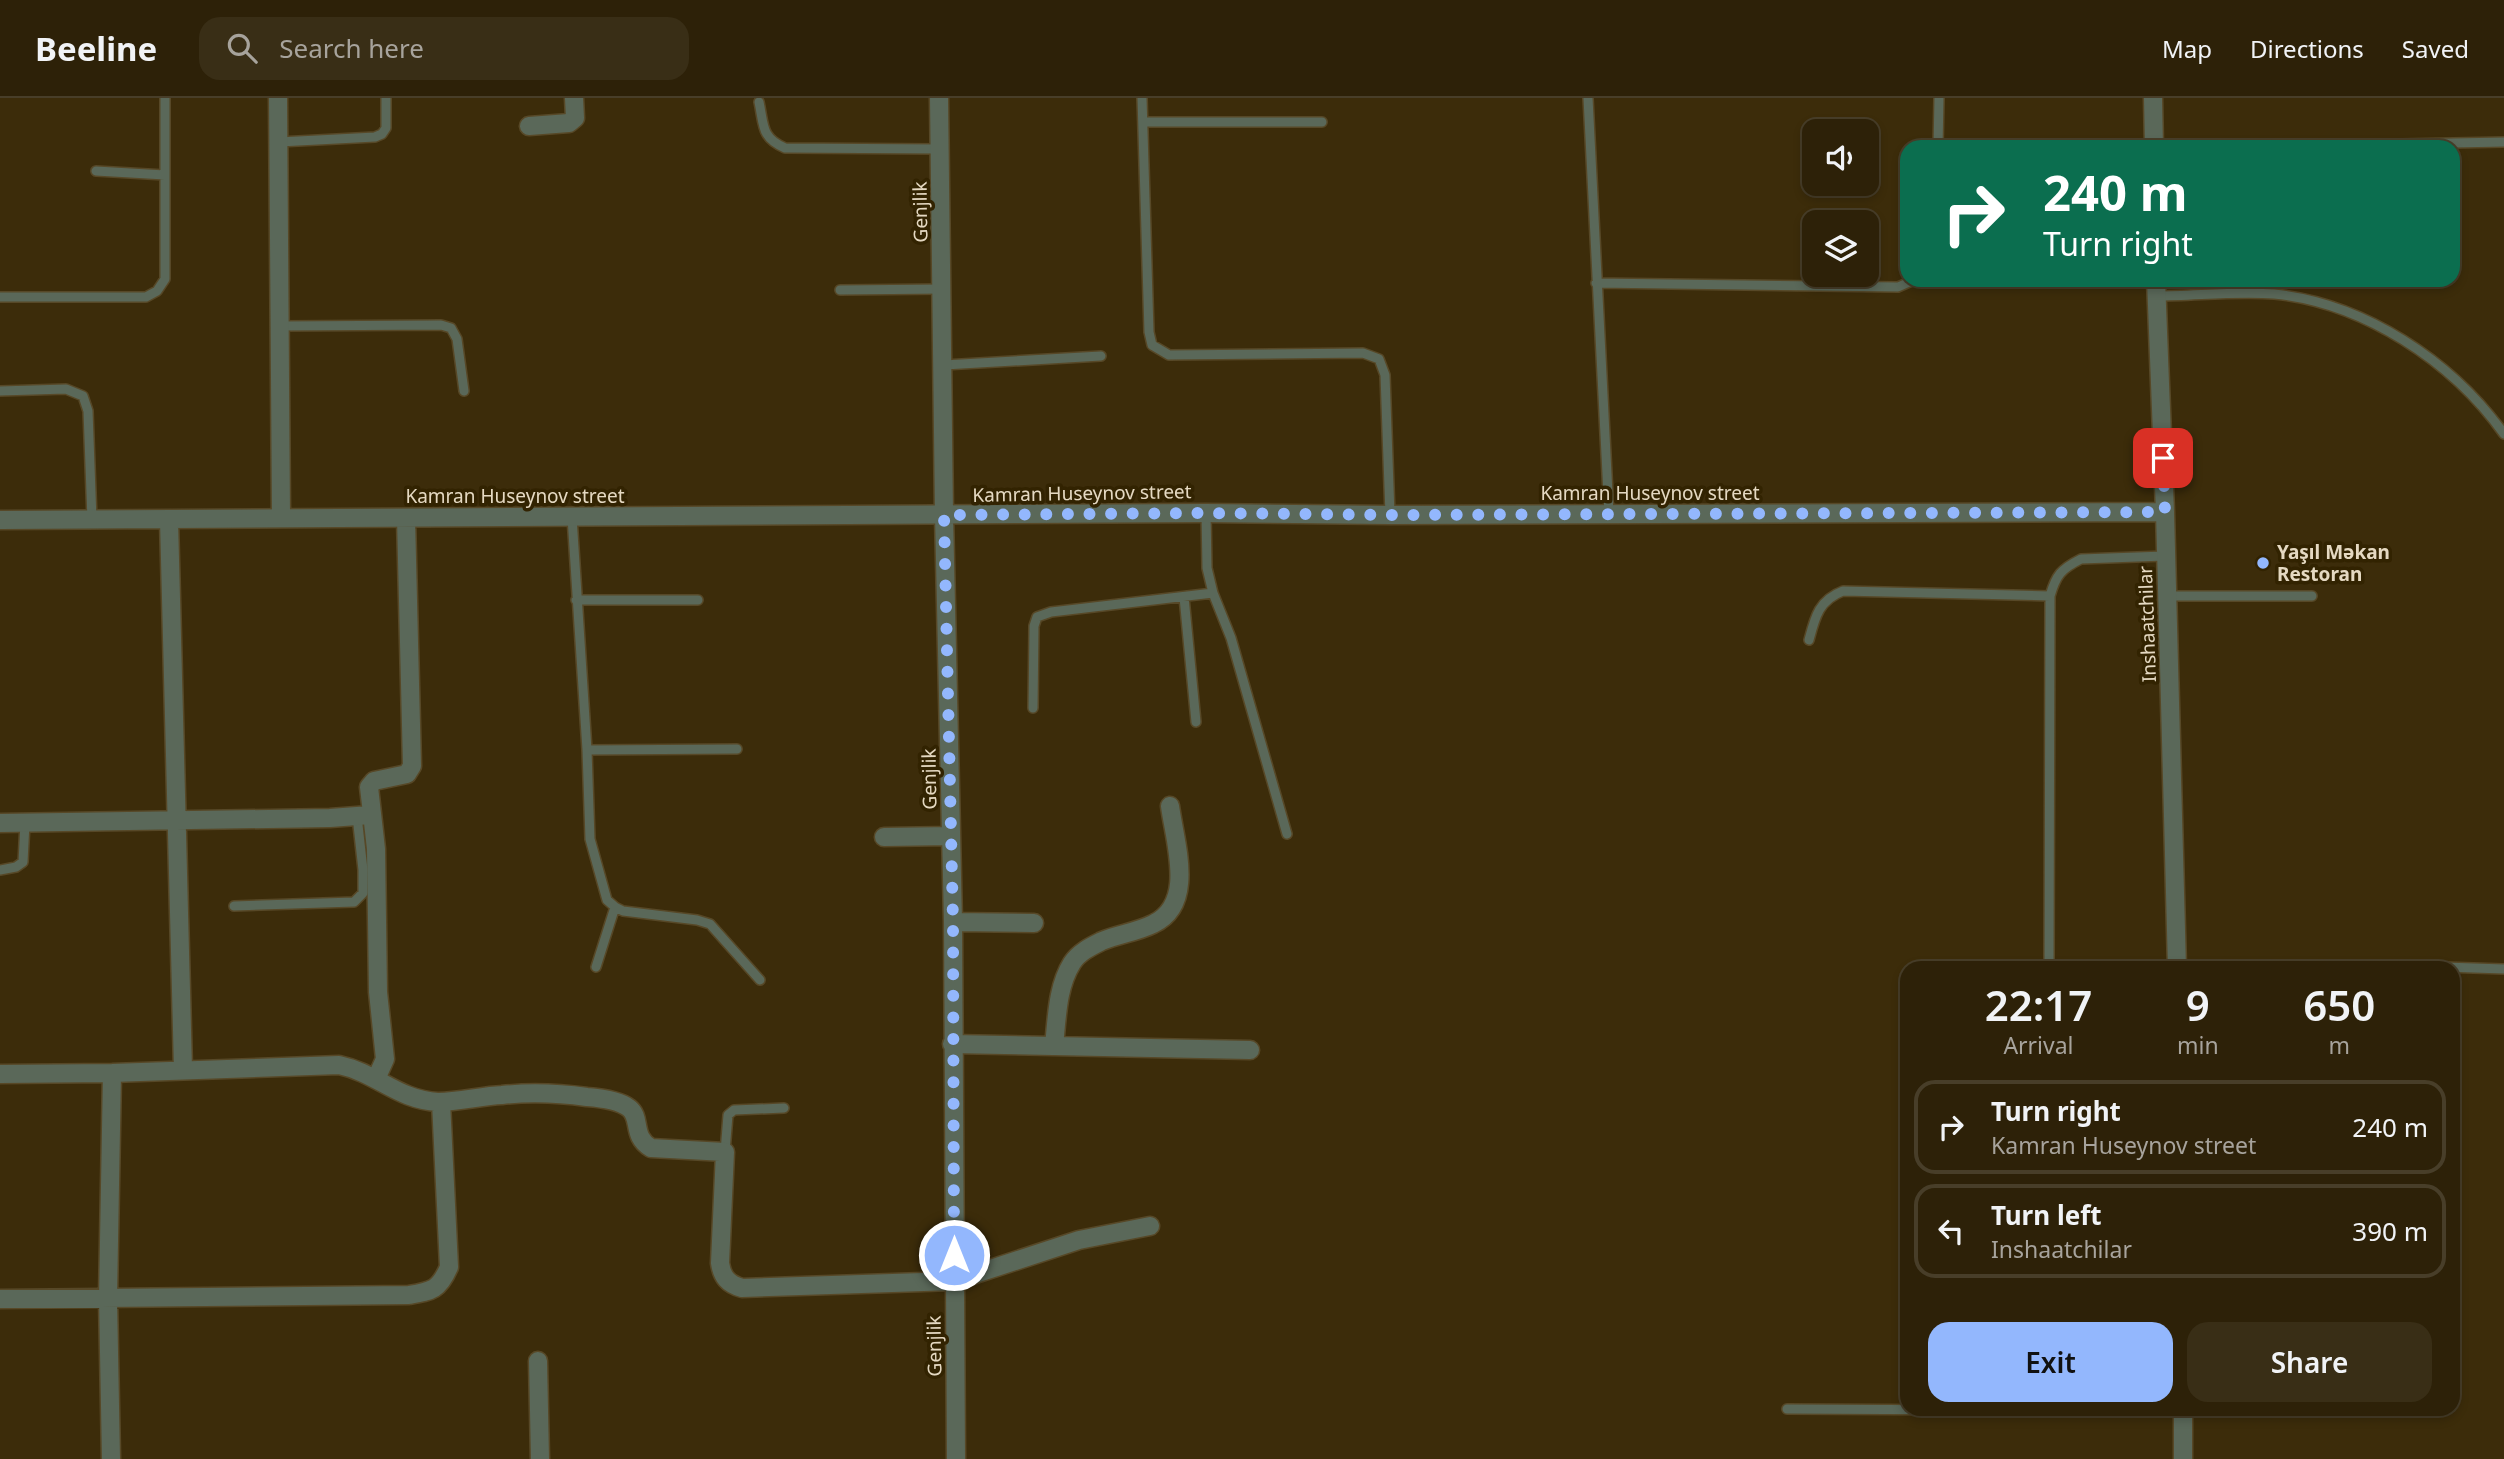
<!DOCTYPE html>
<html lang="en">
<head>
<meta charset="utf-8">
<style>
  body { margin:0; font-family:"Noto Sans",sans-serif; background:#392e16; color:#f1f3f6; height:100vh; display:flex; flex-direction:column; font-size:26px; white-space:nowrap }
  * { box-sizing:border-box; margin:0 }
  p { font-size:23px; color:#a7a39c }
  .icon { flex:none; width:38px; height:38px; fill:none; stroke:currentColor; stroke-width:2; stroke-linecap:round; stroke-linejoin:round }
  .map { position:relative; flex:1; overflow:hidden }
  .panel { position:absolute; left:1900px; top:863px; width:560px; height:455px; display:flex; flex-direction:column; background:#2d2108; border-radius:21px; box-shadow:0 4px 10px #0003,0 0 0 2px #483e29 }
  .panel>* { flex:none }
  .banner { position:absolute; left:1900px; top:42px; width:560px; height:147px; border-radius:21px; box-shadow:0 4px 10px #0003,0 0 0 2px #483e29; background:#0b6e4f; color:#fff; overflow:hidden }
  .buttons { position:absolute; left:1802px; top:21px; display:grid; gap:14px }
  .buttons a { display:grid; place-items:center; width:77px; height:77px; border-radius:14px; background:#2d2108; box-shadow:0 4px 10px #0003,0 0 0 2px #483e29; font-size:35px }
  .pin { position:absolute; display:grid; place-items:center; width:60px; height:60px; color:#fff; margin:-30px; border-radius:14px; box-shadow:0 4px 10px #0006 }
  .me { position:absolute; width:77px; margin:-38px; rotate:0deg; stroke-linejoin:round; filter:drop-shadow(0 0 5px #0008) }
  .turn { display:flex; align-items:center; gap:24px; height:147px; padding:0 28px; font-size:32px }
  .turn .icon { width:91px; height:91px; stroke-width:2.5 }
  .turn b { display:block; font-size:49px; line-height:60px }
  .eta { display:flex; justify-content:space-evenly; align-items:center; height:119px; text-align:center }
  .eta b { font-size:42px; font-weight:600; line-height:49px }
  .button { display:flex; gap:14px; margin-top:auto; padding:14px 28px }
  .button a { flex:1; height:80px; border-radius:21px; background:#93b7fd; color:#111; font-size:28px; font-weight:600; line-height:80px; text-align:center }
  .button a+a { background:#392e16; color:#f1f3f6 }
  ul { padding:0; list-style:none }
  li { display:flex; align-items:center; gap:21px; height:94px; margin:0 14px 10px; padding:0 14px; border:4px solid #483e29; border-radius:21px }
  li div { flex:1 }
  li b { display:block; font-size:26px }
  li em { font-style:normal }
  header { display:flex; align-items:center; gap:42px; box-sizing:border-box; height:98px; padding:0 35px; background:#2d2108; border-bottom:2px solid #483e29 }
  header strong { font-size:33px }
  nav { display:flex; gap:38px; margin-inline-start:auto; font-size:24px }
  .search { width:490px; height:63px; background:#392e16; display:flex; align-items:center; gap:18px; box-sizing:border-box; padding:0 24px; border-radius:21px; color:#a7a39c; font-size:26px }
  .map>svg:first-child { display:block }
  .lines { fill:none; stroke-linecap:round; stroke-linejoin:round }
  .lane-casing { stroke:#574827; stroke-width:12 }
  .street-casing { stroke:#574827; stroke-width:21 }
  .lane { stroke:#5a6859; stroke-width:9 }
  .street { stroke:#5a6859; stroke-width:18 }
  .route { stroke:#93b7fd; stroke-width:12; stroke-dasharray:0 21.6 }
  .poi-dot { fill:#93b7fd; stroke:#322301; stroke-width:2.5 }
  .labels { text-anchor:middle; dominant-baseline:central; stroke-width:7; stroke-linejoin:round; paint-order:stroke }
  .street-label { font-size:19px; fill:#e5d9c2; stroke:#322301 }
  .poi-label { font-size:19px; font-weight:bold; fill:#e5d9c2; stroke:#322301; text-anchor:start }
</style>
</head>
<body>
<header>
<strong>Beeline</strong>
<div class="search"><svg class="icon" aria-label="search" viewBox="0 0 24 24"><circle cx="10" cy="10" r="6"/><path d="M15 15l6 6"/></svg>Search here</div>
<nav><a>Map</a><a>Directions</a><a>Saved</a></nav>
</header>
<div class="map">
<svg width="2504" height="1361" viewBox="0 0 2504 1361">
  <rect width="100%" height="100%" fill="#3c2c0a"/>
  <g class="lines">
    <g class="lane-casing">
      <path id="lane" d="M 1142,0 L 1149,234 L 1152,247 L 1169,257 L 1363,255 L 1379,261 L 1385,277 L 1390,417
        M 1588,0 L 1609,416
        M 759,4 C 764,27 761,40 785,50 L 940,51
        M 1144,24 L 1322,24
        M 279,44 L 375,39 L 382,36 L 386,30 L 386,0
        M 1938,49 L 1939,0
        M 2251,49 L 2504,44
        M 96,73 L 165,77
        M 1596,185 L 1898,189 L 1914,182
        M 840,192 L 943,191
        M 2157,198 C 2195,198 2236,193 2274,196 C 2364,205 2452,263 2504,336
        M 0,199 L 146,199 L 157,193 L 165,181 L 165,0
        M 280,228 L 441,227 L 451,230 L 457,241 L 464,293
        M 944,267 L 1101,258
        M 0,293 L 66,291 L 83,298 L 88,313 L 92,422
        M 572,419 L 587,652 L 590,741 L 607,802 L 615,809 L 623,813 L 697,822 L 710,826 L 760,882
        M 1213,495 L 1231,540 L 1287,736
        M 2167,498 L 2312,498
        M 1184,499 L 1196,624
        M 576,502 L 698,502
        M 1809,542 C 1815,519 1819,502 1843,493 L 2050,498
        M 1033,610 L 1034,528 L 1037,519 L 1051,514 L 1213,495 L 1207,470 L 1206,415
        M 587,652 L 737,651
        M 0,772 L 16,769 L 23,764 L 25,725
        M 234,808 L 354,804 L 363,795 L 363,772 L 357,718
        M 596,869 L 615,809
        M 2049,870 L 2050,498 C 2056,477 2061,471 2081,461 L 2165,458
        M 2334,870 L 2413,868 L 2504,871
        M 725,1054 L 728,1017 L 734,1012 L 784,1010
        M 1787,1311 L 2183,1313"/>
    </g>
    <g class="street-casing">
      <path id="street" d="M 278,0 L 281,420
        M 939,0 L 944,417 L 953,824 L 956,1361
        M 2153,0 L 2154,49
        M 529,28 L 569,25 L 575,20 L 574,0
        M 2156,182 L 2165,414 L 2177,870
        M 0,422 L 1206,415 L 1390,417 L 2165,414
        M 169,422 L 183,971
        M 0,725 L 330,720 L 370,717
        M 884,739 L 951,738
        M 953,824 L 1034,825
        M 952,946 L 1250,952
        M 1054,948 C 1057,920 1057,889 1072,865 C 1079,854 1092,848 1102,843 C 1119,836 1137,834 1153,826 C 1196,806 1175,745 1170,708
        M 0,976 L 112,975 L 339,967 C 377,975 398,1002 438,1004 C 459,1004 481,998 502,997 C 531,994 558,995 587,999 C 600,1000 619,1002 629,1010 C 642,1020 631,1038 651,1050 L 725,1054 L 720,1165 C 722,1179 728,1186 742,1190 L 954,1183 L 1079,1142 L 1150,1128
        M 376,981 L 385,961 L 378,894 L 376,751 L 369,689 L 374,683 L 407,676 L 412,668 L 406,420
        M 0,1201 L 409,1197 C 432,1193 439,1192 449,1169 L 441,1004
        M 538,1263 L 540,1361
        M 2183,1311 L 2183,1361
        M 111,1361 L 108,1200 L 112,975"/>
    </g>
    <use href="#lane" class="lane"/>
    <use href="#street" class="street"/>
  </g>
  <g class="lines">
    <path class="route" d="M 954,1157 L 953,824 L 944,417 L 1206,415 L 1390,417 L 2165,414 L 2163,360"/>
  </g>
  <circle class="poi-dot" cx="2263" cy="465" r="7"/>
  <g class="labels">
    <g class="street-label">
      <text transform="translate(920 114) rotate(-91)">Genjlik</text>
      <text transform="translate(1082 395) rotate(-1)">Kamran Huseynov street</text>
      <text x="1650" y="395">Kamran Huseynov street</text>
      <text x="515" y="398">Kamran Huseynov street</text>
      <text transform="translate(2147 526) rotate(-92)">Inshaatchilar</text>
      <text transform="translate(929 681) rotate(-91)">Genjlik</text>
      <text transform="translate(934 1248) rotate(-91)">Genjlik</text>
    </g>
    <g class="poi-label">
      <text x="2277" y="454">Yaşıl Məkan<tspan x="2277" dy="22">Restoran</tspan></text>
    </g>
  </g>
</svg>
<div class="buttons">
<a><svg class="icon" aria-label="sound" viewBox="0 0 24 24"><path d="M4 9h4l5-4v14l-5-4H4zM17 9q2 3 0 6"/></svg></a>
<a><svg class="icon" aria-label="layers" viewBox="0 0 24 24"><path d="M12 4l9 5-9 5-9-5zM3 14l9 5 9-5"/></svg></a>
</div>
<div class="pin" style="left:2163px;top:360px;background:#d93025"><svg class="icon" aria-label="arrive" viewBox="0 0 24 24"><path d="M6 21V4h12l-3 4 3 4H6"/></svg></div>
<svg class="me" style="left:954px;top:1157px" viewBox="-20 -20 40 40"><circle r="17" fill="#93b7fd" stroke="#fff" stroke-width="3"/><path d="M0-11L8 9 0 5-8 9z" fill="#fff"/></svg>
<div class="banner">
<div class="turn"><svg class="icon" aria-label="right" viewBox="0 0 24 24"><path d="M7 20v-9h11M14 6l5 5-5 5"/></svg><div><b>240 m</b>Turn right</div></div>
</div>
<section class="panel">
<div class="eta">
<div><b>22:17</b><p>Arrival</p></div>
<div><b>9</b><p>min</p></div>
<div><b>650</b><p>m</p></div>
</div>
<ul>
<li><svg class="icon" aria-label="right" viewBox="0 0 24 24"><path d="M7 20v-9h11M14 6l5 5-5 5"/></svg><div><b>Turn right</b><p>Kamran Huseynov street</p></div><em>240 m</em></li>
<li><svg class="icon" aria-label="left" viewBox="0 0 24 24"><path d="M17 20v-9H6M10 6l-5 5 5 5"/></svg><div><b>Turn left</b><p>Inshaatchilar</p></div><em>390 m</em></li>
</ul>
<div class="button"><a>Exit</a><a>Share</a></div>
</section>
</div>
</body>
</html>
